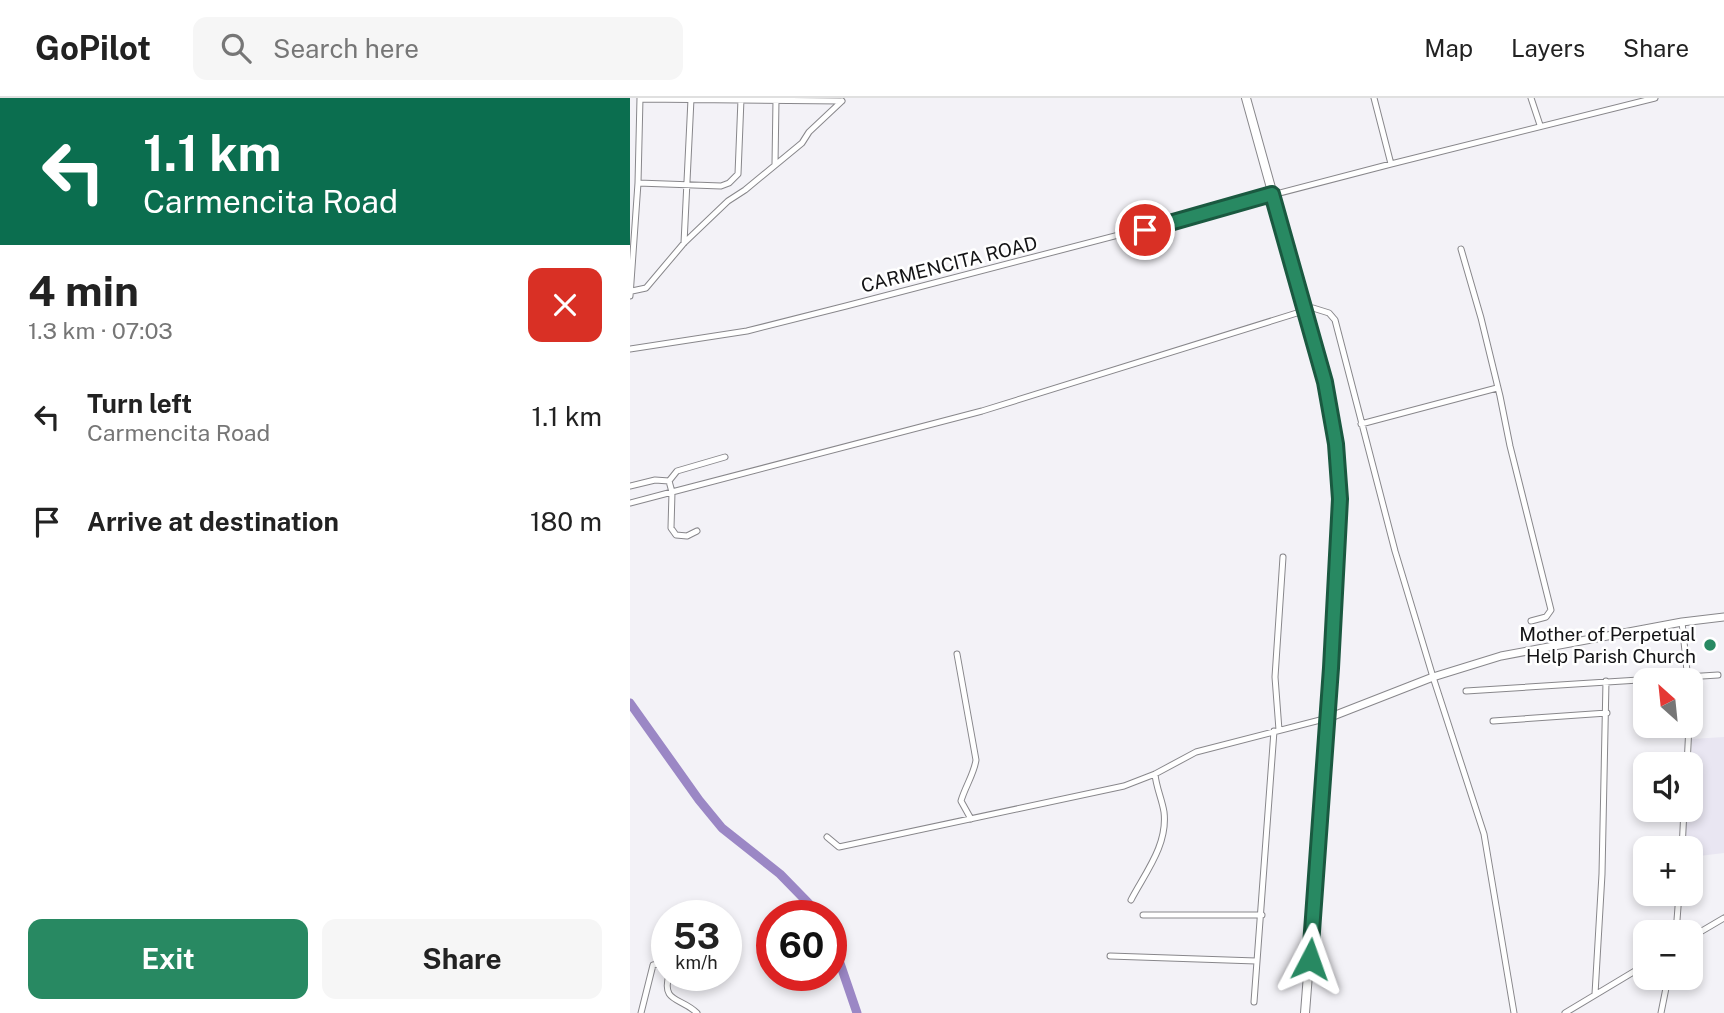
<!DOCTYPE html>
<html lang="en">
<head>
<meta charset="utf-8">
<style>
  body { margin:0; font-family:"Public Sans",sans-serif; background:#f6f6f6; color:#222; height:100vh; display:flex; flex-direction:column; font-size:26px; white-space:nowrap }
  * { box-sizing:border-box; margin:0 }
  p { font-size:23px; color:#767676 }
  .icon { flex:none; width:38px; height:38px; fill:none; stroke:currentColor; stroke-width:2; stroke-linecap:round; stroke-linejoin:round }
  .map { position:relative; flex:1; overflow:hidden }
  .details { display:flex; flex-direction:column; background:#fff; width:630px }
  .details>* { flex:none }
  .guide { background:#0b6e4f; color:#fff; overflow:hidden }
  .needle { width:46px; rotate:333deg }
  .fabs { position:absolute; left:1003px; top:570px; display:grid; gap:14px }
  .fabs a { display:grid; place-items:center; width:70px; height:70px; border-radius:14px; background:#fff; box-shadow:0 4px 10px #0003; font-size:35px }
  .speed { position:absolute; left:21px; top:802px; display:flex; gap:14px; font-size:35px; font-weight:700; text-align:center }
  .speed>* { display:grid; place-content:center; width:91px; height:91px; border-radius:50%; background:#fff; box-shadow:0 4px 10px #0003; line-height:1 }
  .speed small { font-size:18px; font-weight:400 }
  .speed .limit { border:10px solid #d22; background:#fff; color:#111 }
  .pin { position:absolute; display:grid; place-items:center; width:60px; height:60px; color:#fff; margin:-30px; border:4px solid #fff; border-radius:50%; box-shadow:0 2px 7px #0007 }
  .me { position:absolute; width:77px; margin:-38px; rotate:4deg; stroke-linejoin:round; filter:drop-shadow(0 0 5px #0008) }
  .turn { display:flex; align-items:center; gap:24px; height:147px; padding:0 28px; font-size:32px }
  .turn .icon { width:91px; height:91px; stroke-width:2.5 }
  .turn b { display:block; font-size:49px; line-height:60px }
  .round { display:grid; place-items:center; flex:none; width:74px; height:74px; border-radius:14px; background:#f6f6f6 }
  .headline { display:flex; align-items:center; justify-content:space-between; height:119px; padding:0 28px }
  h1 { font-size:42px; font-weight:700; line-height:52px }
  .primary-button { display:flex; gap:14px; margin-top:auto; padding:14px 28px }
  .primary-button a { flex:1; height:80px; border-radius:14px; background:#288962; color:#fff; font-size:28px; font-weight:700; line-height:80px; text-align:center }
  .primary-button a+a { background:#f6f6f6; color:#222 }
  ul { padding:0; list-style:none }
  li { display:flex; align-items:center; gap:21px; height:105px; padding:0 28px }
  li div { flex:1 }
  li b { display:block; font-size:26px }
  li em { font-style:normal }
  header { display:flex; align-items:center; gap:42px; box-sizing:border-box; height:98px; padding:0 35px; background:#fff; border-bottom:2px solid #e0e0e0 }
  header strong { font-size:33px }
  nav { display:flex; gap:38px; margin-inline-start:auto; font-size:24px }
  .search { width:490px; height:63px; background:#f6f6f6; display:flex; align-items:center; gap:18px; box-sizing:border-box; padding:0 24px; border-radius:14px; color:#767676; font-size:26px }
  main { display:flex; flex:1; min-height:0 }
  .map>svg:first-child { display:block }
  .built { fill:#e9e6f2 }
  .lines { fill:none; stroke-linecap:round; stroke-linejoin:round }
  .river { stroke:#9b87c5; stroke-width:9 }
  .minor-casing { stroke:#88878b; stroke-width:7 }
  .secondary-casing { stroke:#88878b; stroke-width:9 }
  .primary-casing { stroke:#88878b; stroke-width:10 }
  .minor { stroke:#fff; stroke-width:5 }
  .secondary { stroke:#fff; stroke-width:7 }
  .primary { stroke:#fff; stroke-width:8 }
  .route-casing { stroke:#1a5940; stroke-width:18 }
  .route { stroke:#288962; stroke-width:12 }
  .poi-dot { fill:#288962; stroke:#fff; stroke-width:2.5 }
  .labels { text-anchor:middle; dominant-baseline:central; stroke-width:5; stroke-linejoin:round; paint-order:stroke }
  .street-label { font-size:19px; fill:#141416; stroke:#fff }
  .poi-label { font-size:19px; fill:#141416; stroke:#fff; text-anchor:end }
</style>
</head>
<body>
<header>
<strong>GoPilot</strong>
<div class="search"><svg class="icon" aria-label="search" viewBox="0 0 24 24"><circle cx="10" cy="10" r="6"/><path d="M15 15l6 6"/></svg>Search here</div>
<nav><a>Map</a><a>Layers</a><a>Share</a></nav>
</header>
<main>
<section class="details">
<div class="guide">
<div class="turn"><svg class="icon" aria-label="left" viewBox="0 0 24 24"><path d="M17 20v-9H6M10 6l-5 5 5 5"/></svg><div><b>1.1 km</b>Carmencita Road</div></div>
</div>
<div class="headline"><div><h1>4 min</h1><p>1.3 km · 07:03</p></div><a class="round" style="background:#d93025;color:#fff"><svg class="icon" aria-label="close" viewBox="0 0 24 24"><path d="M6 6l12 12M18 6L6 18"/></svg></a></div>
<ul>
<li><svg class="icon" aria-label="left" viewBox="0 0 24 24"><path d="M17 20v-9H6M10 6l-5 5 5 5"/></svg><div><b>Turn left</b><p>Carmencita Road</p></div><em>1.1 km</em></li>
<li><svg class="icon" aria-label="arrive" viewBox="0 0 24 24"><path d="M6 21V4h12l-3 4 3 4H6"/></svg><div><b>Arrive at destination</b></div><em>180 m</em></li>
</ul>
<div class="primary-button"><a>Exit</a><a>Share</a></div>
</section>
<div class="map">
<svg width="1094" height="915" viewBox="0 0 1094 915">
  <rect width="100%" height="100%" fill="#f3f2f7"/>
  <path class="built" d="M 1094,639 L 1094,755 L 1061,759 L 1060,751 L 1054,751 L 1057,712 L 1060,712 L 1062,641 Z"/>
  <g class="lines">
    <path class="river" d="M 0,605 L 69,702 L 92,730 L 150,776 L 190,817
      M 201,839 L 227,915"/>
    <g class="minor-casing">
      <path id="minor" d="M 744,0 L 761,66
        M 901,0 L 910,27
        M 11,1 L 212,3
        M 145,66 L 146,2
        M 8,85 L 91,88 L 99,85 L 108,76 L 111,1
        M 54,145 L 61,1
        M 831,151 L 851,220 L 870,298 L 880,348 L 921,512 L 916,519 L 901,523
        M 2,193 L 16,190 L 54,145 L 98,103 L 115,92 L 172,45 L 179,34 L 212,3
        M 0,198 L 8,85 L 10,0
        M 0,251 L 117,233 L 216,208 L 761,66 L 1025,0
        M 731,326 L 867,290
        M 39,383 L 47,373 L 95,359
        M 0,388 L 25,382 L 39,383 L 42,394 L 352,313 L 683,210 L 699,215 L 705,222 L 765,453 L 803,579 L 854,736 L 884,915
        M 0,405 L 42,394 L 41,430 L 46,437 L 57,438 L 67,433
        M 1052,524 L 1058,583
        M 327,556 L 346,662 C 344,676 335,689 331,703 L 341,721
        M 836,593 L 1088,577
        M 863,623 L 977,615
        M 649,632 L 645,579 L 653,459
        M 1057,667 L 1059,628
        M 197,739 L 209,749 L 494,688 L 525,676 L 566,654 L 698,620
        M 1052,751 L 1054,712
        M 501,802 C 515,775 538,747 534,714 C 532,701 526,689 525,676
        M 513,817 L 632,817
        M 1046,835 L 1049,796
        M 1060,840 L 1094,820
        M 480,858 L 626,863
        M 39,877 C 31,905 51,899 67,915
        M 965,896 L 972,776 L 976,583
        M 624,904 L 644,633
        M 11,915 L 23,867 L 34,865 L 37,869
        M 935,915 L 1015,867
        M 1031,915 L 1038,880"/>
    </g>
    <g class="secondary-casing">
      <path id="secondary" d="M 698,620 L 803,579 L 871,558 L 1052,524 L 1094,519"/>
    </g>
    <g class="primary-casing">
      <path id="primary" d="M 616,0 L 695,284 L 706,346 L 710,401 L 698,620 L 675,915"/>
    </g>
    <use href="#minor" class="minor"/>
    <use href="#secondary" class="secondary"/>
    <use href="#primary" class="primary"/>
  </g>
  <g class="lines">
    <g class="route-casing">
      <path id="route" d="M 515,132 L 642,96 L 695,284 L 706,346 L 710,401 L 701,570 L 680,861"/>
    </g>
    <use href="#route" class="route"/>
  </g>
  <circle class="poi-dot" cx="1080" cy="547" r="7"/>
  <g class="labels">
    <g class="street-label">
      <text transform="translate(319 166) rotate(-14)">CARMENCITA ROAD</text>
    </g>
    <g class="poi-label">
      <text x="1066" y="536">Mother of Perpetual<tspan x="1066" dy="22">Help Parish Church</tspan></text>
    </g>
  </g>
</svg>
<div class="fabs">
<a><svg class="needle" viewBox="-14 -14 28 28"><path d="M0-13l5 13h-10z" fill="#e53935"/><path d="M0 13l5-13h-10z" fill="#767676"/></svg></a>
<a><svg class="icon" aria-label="sound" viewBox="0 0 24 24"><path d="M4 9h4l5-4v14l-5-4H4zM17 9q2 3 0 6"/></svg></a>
<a>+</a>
<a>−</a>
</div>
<div class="speed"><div>53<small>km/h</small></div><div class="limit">60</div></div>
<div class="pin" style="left:515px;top:132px;background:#d93025"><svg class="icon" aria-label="arrive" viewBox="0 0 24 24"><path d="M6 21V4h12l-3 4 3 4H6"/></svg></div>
<svg class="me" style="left:680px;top:861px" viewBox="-20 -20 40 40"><path d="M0-17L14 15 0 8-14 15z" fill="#288962" stroke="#fff" stroke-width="4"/></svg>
</div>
</main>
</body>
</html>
